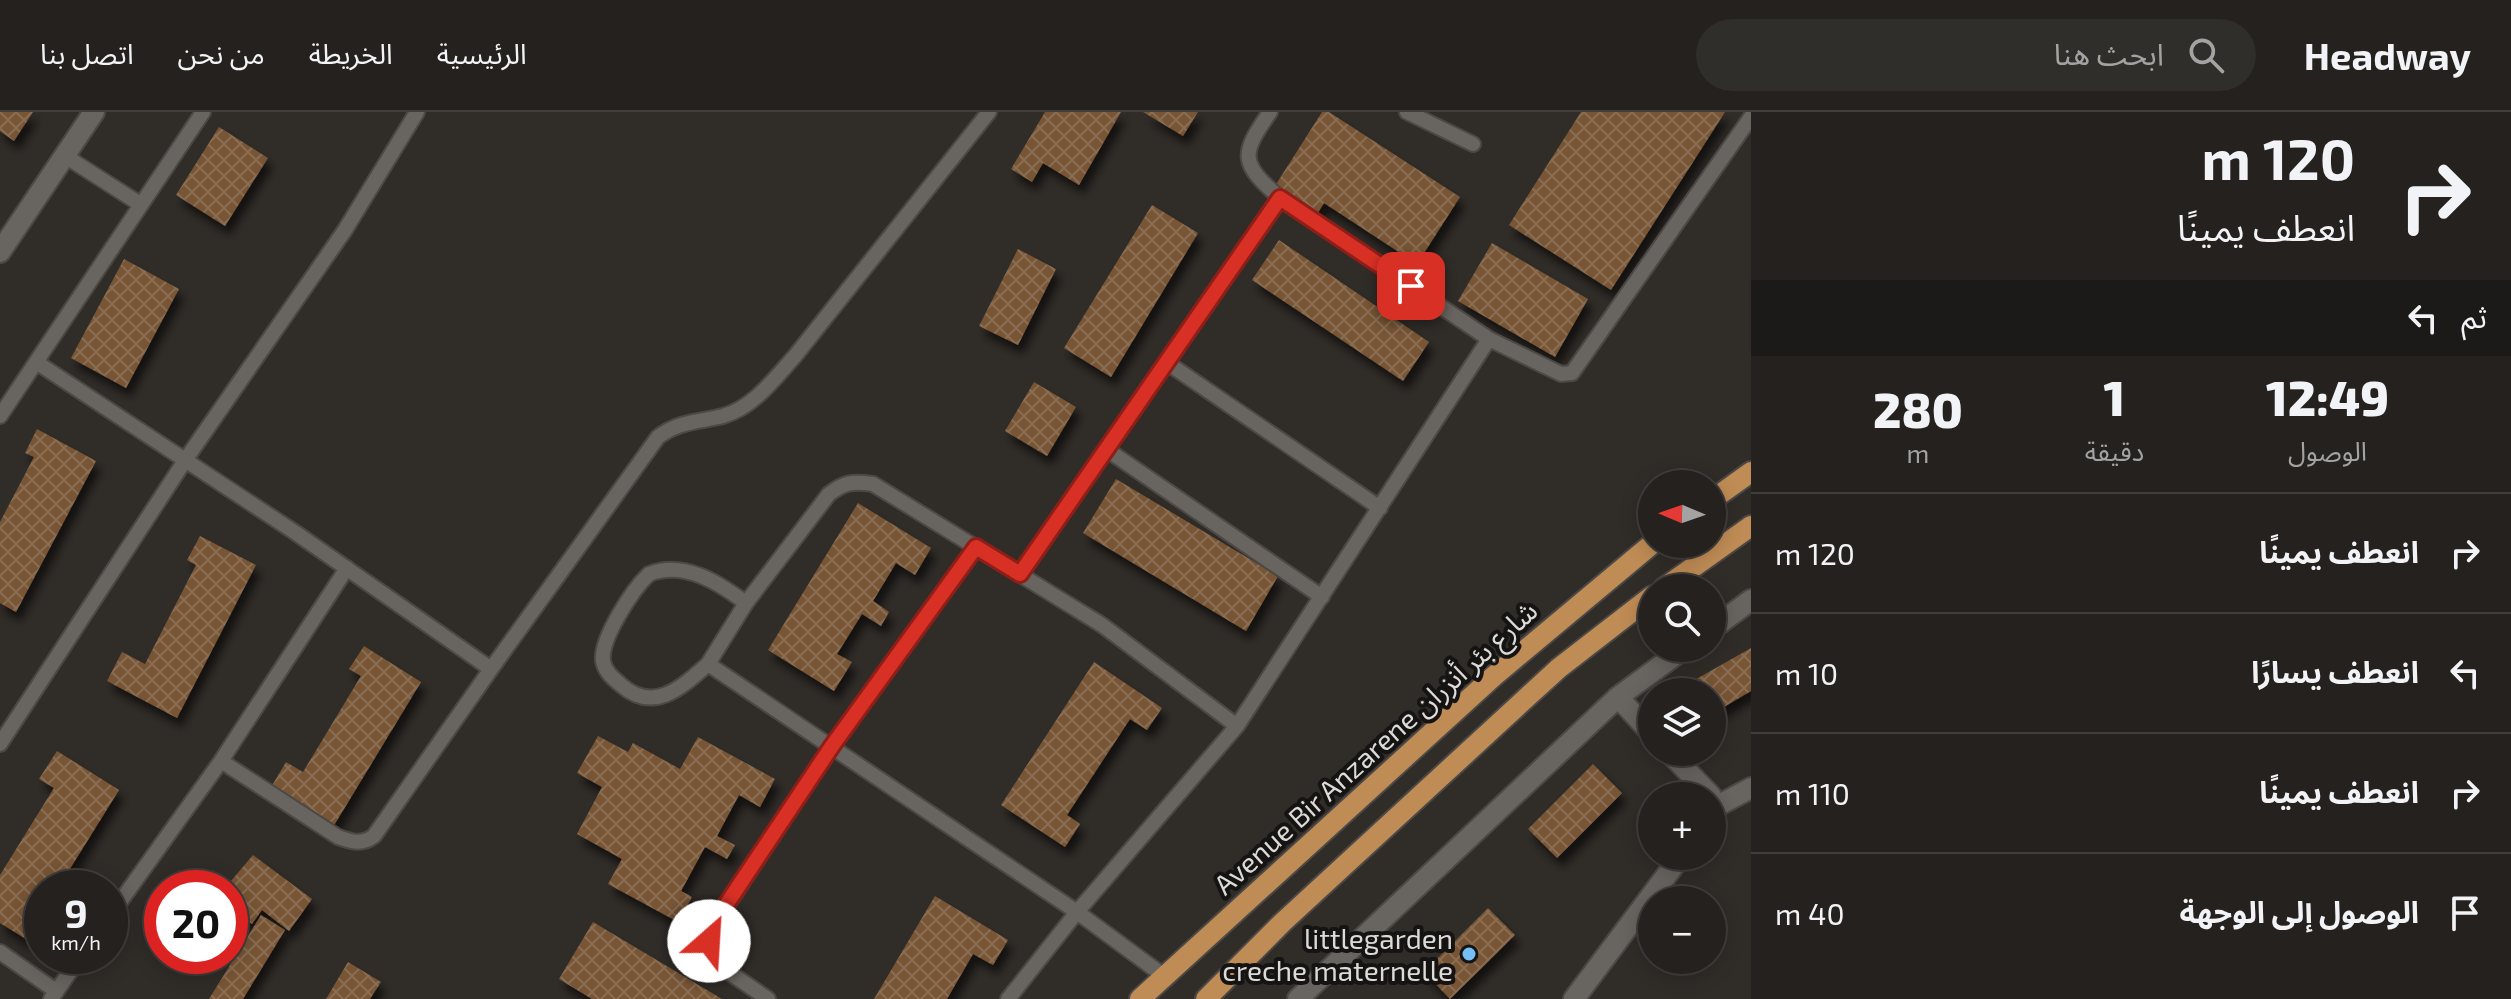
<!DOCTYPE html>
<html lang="ar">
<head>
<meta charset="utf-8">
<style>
  body { margin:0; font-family:"Exo 2","Noto Sans Arabic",sans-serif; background:#302e2b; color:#f1f3f6; direction:rtl; height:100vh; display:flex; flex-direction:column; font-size:30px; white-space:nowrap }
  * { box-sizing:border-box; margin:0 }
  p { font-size:26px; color:#a3a3a4 }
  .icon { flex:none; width:44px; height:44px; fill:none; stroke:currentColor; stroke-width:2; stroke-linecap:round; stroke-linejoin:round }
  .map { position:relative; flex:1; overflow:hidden; direction:ltr }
  .details { display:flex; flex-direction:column; background:#24211e; width:760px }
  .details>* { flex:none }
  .banner { background:#24211e; color:#f1f3f6; overflow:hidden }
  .needle { width:52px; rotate:272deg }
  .fabs { position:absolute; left:1638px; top:358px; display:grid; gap:16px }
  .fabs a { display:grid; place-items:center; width:88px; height:88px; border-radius:50%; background:#24211e; box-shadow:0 4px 20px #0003,0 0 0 2px #413e3c; font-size:40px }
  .speed { position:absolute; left:24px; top:758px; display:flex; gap:16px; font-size:40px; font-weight:700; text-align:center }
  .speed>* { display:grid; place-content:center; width:104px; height:104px; border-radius:50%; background:#24211e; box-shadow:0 4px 20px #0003,0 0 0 2px #413e3c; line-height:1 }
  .speed small { font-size:20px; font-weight:400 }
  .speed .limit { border:12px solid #d22; background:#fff; color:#111 }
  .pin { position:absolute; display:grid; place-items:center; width:68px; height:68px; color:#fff; margin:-34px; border-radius:16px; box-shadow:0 4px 12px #0006 }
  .me { position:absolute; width:88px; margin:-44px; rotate:26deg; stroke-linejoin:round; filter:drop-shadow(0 0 6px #0008) }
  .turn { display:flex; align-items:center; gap:28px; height:168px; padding:0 24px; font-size:36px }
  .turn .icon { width:104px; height:104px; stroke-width:2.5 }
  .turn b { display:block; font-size:56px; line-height:68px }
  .then { display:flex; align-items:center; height:76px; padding:0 24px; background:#0003; gap:16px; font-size:30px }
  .eta { display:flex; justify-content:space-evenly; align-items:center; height:136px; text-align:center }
  .eta b { font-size:48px; font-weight:800; line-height:56px }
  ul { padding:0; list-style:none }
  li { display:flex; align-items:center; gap:24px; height:120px; padding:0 24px; border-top:2px solid #413e3c }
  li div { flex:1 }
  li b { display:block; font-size:30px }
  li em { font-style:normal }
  header { display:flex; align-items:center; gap:48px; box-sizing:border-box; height:112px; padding:0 40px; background:#24211e; border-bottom:2px solid #413e3c }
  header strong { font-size:38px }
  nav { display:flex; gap:44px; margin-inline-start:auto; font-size:28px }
  .search { width:560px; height:72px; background:#302e2b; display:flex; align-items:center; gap:20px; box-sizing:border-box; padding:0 28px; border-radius:44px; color:#a3a3a4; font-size:30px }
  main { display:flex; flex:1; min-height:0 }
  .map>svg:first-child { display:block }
  .building { fill:url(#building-cross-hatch); filter:url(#shadow) }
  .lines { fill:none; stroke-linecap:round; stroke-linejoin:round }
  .service-casing { stroke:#4b4845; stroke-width:18 }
  .minor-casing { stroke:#4b4845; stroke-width:24 }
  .primary-casing { stroke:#4b4845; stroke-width:24 }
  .service { stroke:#68645f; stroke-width:14 }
  .minor { stroke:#68645f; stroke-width:20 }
  .primary { stroke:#c08c55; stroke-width:20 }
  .route-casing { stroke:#8d1f18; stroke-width:20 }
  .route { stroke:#d93025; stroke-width:14 }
  .poi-dot { fill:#74c0f6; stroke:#161413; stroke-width:3 }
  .labels { text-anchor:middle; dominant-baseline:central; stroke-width:8; stroke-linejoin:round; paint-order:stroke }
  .street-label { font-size:28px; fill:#dddbd8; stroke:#161413 }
  .poi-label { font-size:28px; fill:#dddbd8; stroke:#161413; text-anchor:end }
</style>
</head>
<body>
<header>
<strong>Headway</strong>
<div class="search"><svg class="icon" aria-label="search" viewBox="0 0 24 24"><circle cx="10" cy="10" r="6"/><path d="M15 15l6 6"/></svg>ابحث هنا</div>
<nav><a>الرئيسية</a><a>الخريطة</a><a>من نحن</a><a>اتصل بنا</a></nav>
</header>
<main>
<section class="details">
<div class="banner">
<div class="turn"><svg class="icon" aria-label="right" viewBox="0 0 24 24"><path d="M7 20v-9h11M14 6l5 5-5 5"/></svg><div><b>120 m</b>انعطف يمينًا</div></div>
<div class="then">ثم<svg class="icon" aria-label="left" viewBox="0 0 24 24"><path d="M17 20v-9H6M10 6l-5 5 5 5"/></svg></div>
</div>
<div class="eta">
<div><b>12:49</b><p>الوصول</p></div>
<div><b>1</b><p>دقيقة</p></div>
<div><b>280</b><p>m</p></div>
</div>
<ul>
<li><svg class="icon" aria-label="right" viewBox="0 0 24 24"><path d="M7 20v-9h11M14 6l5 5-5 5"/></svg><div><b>انعطف يمينًا</b></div><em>120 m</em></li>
<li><svg class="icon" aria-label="left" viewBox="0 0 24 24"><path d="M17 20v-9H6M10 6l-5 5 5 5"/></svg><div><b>انعطف يسارًا</b></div><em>10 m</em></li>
<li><svg class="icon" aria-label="right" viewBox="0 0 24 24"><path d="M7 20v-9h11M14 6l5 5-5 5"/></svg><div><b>انعطف يمينًا</b></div><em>110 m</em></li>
<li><svg class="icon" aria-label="arrive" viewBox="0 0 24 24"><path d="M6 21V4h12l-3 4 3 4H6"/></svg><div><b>الوصول إلى الوجهة</b></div><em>40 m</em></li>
</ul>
</section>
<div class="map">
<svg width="1751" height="887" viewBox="0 0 1751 887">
  <defs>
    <pattern id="building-cross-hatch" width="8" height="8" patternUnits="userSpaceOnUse" patternTransform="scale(2)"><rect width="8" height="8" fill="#775536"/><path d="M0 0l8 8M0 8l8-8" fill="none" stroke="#8a6d52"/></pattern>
    <filter id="shadow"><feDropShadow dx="5" dy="9" stdDeviation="4" flood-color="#0009"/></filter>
  </defs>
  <rect width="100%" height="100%" fill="#302c28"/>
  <path class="building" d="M 0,0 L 33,0 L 14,29 L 0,19 Z
    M 1045,0 L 1121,0 L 1079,73 L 1043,51 L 1032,70 L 1011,57 Z
    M 1143,0 L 1198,0 L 1183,24 Z
    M 1322,0 L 1329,0 L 1460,85 L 1417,152 L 1324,91 L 1316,104 L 1273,77 Z
    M 1581,0 L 1725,0 L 1611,178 L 1509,113 Z
    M 219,15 L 268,46 L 225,114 L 176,83 Z
    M 1152,93 L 1198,121 L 1111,265 L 1064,236 Z
    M 1279,128 L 1429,230 L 1403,269 L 1252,168 Z
    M 1492,131 L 1588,187 L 1555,245 L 1458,189 Z
    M 1018,137 L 1056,157 L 1018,233 L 979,214 Z
    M 124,147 L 179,177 L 126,276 L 71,246 Z
    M 1034,270 L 1076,295 L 1047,344 L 1005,319 Z
    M 37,317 L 96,349 L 16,500 L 0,491 L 0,410 L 34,345 L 25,341 Z
    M 1116,367 L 1278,464 L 1246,519 L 1083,421 Z
    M 858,391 L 931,436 L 915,463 L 896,451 L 873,489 L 889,500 L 881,514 L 862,502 L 837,542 L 852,550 L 834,579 L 768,538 Z
    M 200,424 L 256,453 L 177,606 L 107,569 L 122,540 L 145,552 L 196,453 L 187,448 Z
    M 364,534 L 421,570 L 333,715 L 270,677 L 286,650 L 303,660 L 361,564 L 349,557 Z
    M 1751,536 L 1751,579 L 1712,602 L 1712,580 L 1687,580 L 1684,574 Z
    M 1094,550 L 1162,596 L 1147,618 L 1130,607 L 1067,703 L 1080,712 L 1065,735 L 1001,693 Z
    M 598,624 L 628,640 L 633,631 L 680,657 L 698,625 L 775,667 L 760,695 L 739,683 L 717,724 L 735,733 L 727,747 L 705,735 L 681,779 L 692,785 L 678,810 L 608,772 L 622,747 L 577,722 L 602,675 L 577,661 Z
    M 57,639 L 119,678 L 58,776 L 42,776 L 42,802 L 26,827 L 0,811 L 0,763 L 54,676 L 39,667 Z
    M 1593,652 L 1622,681 L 1557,746 L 1528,717 Z
    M 253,743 L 312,787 L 289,819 L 262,798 L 252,812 L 230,796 L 230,776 L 225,776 Z
    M 935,784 L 1008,828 L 993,853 L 973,842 L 947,887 L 874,887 Z
    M 1488,796 L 1515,823 L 1450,887 L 1424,860 Z
    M 261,803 L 285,818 L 243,887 L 209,887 Z
    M 593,810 L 722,887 L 592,887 L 559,867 Z
    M 348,850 L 381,870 L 370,887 L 326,887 Z"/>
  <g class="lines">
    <g class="service-casing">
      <path id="service" d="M 1407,0 L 1473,32
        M 65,44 L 140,92
        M 1489,227 L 1561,262 L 1572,261 L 1751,5
        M 36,250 L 296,421 L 491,557
        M 1166,250 L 1380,396
        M 0,304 L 203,0
        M 1106,337 L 1322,485
        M 1020,462 L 1280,86
        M 746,491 L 829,382 C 845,370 853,369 873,372 L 1102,513 L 1237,614
        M 708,552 L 746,491 C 719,471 684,448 649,462 C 633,477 600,527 603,549 C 605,560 613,566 621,573 C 654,602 682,575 708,552 L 1077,800 L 1164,864
        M 0,632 L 186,347 L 345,118 L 417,0
        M 221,649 L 338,725 C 352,730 362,733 374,724 L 491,557 L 658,325 C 679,309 699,310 723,304 C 754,295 774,267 795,244 L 989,0
        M 110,804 L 221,649 L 347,456
        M 0,840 L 56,879
        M 51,887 L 81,844
        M 768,887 L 714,850 L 709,840 L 711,818 L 832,634 L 976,435
        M 1008,887 L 1077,800 L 1237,614 L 1489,227 L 1280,86 C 1240,51 1240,43 1270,0"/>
    </g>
    <g class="minor-casing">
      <path id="minor" d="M 0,140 L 94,0
        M 1712,517 L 1751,488
        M 1618,585 L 1652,622
        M 1669,640 L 1711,684
        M 1712,703 L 1719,693 L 1751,676
        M 1298,887 L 1618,585 L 1685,536
        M 1574,887 L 1681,744"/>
    </g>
    <g class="primary-casing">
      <path id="primary" d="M 1712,388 L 1751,360
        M 1664,476 L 1751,414
        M 1140,887 L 1494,564 L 1652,432
        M 1206,887 L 1283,810 L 1524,588 L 1559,556 L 1652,484"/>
    </g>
    <use href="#service" class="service"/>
    <use href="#minor" class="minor"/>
    <use href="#primary" class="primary"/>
  </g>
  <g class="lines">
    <g class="route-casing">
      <path id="route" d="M 709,829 L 716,808 L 832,634 L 976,435 L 1020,462 L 1280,86 L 1411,174"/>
    </g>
    <use href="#route" class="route"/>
  </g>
  <circle class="poi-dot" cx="1469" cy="842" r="8"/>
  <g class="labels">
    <g class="street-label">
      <text transform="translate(1375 635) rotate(-42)">Avenue Bir Anzarene شارع بئر أنزران</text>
    </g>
    <g class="poi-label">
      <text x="1453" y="826">littlegarden<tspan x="1453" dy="32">creche maternelle</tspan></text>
    </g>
  </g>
</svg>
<div class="fabs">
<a><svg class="needle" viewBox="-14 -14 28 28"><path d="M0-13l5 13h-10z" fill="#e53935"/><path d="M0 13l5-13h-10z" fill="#a3a3a4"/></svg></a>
<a><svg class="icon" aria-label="search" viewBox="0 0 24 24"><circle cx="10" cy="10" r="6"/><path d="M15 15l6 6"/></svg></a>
<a><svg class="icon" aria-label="layers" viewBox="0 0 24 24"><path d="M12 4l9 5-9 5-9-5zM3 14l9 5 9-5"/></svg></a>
<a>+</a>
<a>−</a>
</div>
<div class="speed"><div>9<small>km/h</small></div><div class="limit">20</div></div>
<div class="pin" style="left:1411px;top:174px;background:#d93025"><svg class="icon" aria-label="arrive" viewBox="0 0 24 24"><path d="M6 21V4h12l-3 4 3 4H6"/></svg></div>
<svg class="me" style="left:709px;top:829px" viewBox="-20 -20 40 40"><circle r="19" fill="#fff"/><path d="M0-13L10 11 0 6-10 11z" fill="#d93025"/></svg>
</div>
</main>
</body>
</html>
